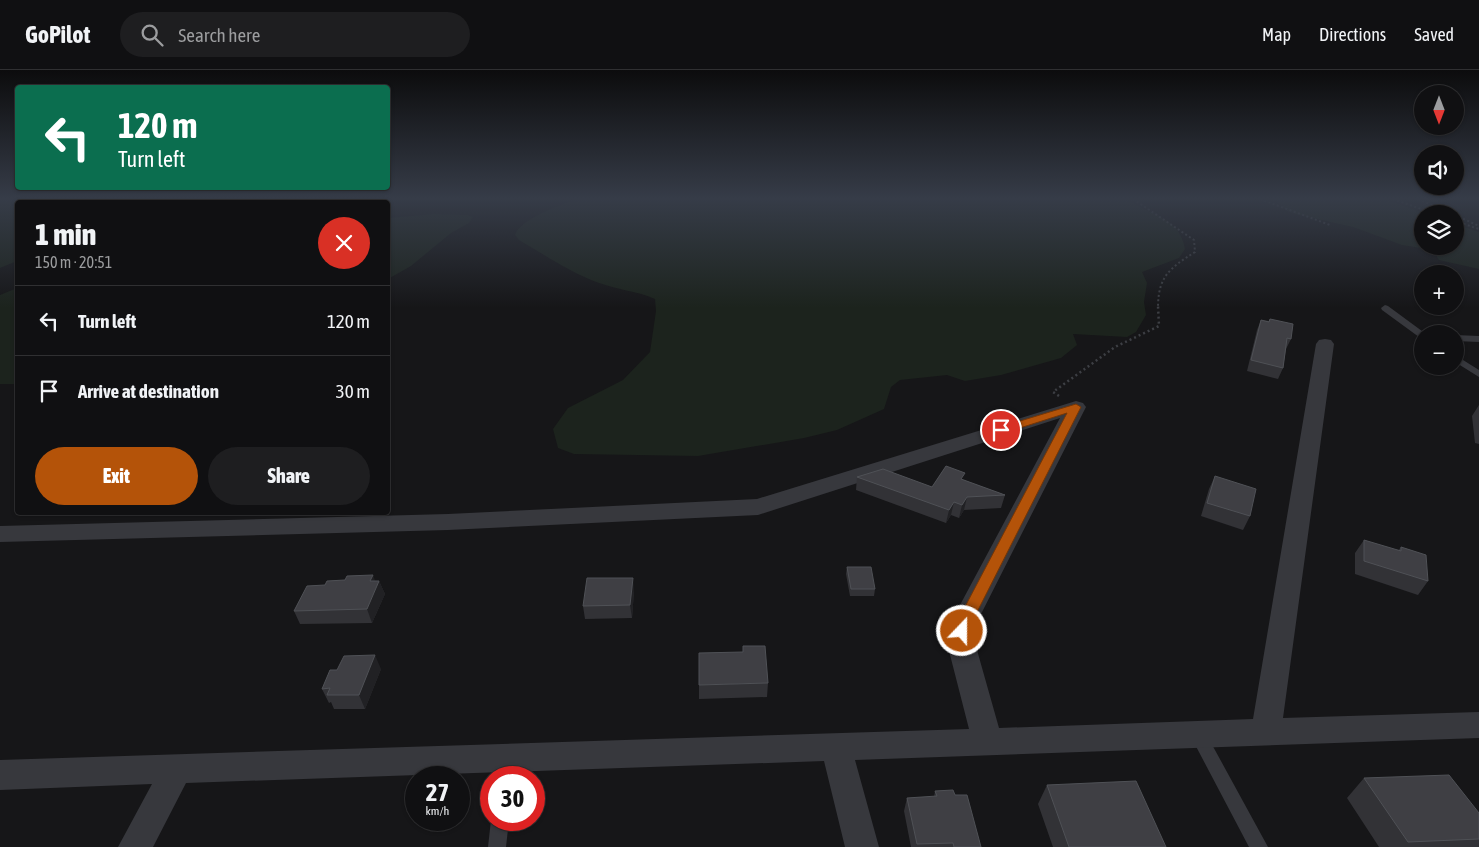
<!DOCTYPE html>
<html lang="en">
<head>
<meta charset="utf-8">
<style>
  body { margin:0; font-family:"Asap Condensed",sans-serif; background:#1e1e20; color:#f1f3f6; height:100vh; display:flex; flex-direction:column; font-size:19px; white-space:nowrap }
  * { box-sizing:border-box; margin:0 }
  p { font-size:16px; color:#9c9d9f }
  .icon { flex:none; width:28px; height:28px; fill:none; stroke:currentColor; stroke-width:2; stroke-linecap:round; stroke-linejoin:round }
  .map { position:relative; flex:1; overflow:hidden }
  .details { position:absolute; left:15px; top:130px; width:375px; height:315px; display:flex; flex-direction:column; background:#101012; border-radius:5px; box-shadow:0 1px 4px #0004,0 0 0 1px #303032 }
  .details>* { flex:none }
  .guide { position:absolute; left:15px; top:15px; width:375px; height:105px; border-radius:5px; box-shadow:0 1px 4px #0004,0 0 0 1px #303032; background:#0b6e4f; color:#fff; overflow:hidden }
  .needle { width:32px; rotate:180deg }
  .controls { position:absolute; left:1414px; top:15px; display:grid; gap:10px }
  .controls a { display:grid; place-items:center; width:50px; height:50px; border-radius:50%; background:#101012; box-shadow:0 1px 4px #0004,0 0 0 1px #303032; font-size:25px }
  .speed { position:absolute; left:405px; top:696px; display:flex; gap:10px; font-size:25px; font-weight:700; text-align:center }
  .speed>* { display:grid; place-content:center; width:65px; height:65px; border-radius:50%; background:#101012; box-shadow:0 1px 4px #0004,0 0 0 1px #303032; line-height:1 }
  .speed small { font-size:12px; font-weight:400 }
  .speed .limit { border:8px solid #d22; background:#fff; color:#111 }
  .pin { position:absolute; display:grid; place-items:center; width:42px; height:42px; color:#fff; margin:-21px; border:2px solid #fff; border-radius:50%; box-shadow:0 1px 5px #0007 }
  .me { position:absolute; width:55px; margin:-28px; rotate:22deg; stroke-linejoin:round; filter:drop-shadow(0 0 4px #0008) }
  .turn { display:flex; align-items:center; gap:18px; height:105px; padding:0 20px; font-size:22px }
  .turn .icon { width:65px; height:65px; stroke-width:2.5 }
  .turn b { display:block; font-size:35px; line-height:42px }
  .round { display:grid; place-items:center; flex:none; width:52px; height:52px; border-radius:26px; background:#1e1e20 }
  .overview { display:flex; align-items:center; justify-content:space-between; height:85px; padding:0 20px }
  h1 { font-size:30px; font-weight:800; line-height:38px }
  .primary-button { display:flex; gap:10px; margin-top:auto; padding:10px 20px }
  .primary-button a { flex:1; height:58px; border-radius:30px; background:#b45309; color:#fff; font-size:20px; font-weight:800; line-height:58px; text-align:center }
  .primary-button a+a { background:#1e1e20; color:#f1f3f6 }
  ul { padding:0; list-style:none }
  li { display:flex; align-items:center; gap:15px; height:70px; padding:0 20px; border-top:1px solid #303032 }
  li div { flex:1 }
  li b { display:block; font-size:19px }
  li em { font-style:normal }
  header { display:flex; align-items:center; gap:30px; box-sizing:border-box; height:70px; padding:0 25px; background:#101012; border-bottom:1px solid #303032 }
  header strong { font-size:24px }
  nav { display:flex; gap:28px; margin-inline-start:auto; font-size:18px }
  .search { width:350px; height:45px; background:#1e1e20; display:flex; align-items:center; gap:12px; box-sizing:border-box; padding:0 18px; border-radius:28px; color:#9c9d9f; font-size:19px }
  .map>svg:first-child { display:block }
  .green { fill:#1c231d }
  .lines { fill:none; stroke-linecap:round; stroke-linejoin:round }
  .path-far1 { stroke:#3d3f44; stroke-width:2; stroke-dasharray:2 2.5; stroke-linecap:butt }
  .path { stroke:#3d3f44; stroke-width:2.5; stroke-dasharray:2 3; stroke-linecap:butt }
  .lane { fill:#37383d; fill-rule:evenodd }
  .street { fill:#37383d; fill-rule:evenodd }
  .wall { fill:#323236 }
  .shaded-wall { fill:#212124 }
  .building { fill:#3f3f44; stroke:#4f5156 }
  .route { fill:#b45309; stroke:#753606 }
</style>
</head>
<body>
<header>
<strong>GoPilot</strong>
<div class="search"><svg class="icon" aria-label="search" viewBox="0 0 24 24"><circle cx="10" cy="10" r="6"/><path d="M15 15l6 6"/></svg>Search here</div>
<nav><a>Map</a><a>Directions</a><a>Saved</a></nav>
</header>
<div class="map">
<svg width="1479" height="777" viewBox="0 0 1479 777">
  <rect width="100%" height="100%" fill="#161618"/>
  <path class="green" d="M 0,129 L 500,129 L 353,132 L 18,132 L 17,191 L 0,198 Z
    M 578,129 L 1127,129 C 1148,145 1180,146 1185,179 L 1179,188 L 1142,202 L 1147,213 L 1144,232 L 1146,245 L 1136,262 L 1127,267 L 1073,264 L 1077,275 L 1061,288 L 1001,305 L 965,311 L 947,305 L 900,310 L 891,317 L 884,339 L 837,360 L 804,368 L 698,386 L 574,384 L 558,378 L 553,359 L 568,338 L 623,310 L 650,282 L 656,241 L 655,229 C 637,221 618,220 599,213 C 571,203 545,185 519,170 L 515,165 C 520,149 562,134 578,129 Z
    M 1274,129 L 1384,129 L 1427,144 L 1422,144 L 1422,176 L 1455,176 L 1455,154 L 1479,162 L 1479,199 L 1439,190 L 1437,187 L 1438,182 L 1433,180 L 1402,175 L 1353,157 L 1295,144 L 1287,141 Z
    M 434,144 L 467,145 L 473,147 L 469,153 L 451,163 L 411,196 L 388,209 L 388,148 Z
    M 17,218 L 17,314 L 0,314 L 0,225 Z"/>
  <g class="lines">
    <path class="path-far1" d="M 1133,129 L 1194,170 L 1195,182 C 1170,198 1158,206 1158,238
      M 1260,129 L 1330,155
      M 1393,129 L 1435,144
      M 1418,129 L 1452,144
      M 1455,145 L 1479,156
      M 1455,151 L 1479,159"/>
    <path class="path" d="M 1059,326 L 1053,322 L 1115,277 L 1159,256 L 1158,236"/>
    <path class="lane" d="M 1385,235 L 1388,236 L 1426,264 L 1422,264 L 1422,268 L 1419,267 L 1382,240 L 1381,238 Z
      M 1455,265 L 1479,266 L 1479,272 L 1455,271 Z
      M 1455,285 L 1479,300 L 1479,307 L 1455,292 Z
      M 1198,658 L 1204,660 L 1268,777 L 1249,777 L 1190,665 L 1192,660 Z
      M 501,682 L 507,684 L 509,689 L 509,708 L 493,708 L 493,689 L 495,684 Z
      M 491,750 L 509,750 L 506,777 L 488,777 Z"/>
    <path class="street" d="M 1325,269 L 1331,270 L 1334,274 L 1283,648 L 1479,642 L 1479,668 L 855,690 L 879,777 L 845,777 L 824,691 L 186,713 L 153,777 L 118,777 L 152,714 L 0,720 L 0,690 L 969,659 L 947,573 L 952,550 L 1060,348 L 758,445 L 448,460 L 0,472 L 0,456 L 448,444 L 757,429 L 1076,331 L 1083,333 L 1086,337 L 978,550 L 975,573 L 999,658 L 1253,649 L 1316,274 L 1319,270 Z"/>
  </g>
  <path class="wall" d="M 1270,249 L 1291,269 L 1286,279 L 1283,298 L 1278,309 L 1247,301 L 1257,260 L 1261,250 L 1269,251 Z
    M 1479,335 L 1479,374 L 1475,373 L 1472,346 Z
    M 1215,406 L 1250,446 L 1243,460 L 1201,446 L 1209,419 Z
    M 857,407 L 932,417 L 963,410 L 1005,425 L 1001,438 L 964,440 L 959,448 L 951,445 L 946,453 L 856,420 Z
    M 1364,470 L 1398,481 L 1401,477 L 1428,511 L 1418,525 L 1355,504 L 1355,483 Z
    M 847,497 L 875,519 L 874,526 L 850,526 L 846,504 Z
    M 345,510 L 379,511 L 385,524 L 372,553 L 300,554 L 294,541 L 325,515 Z
    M 634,521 L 632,548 L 585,549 L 583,536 Z
    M 381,599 L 365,639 L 334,639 L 331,632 L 329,633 L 322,619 Z
    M 768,613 L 767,627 L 699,629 L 699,615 Z
    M 1364,708 L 1479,743 L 1479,777 L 1379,777 L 1347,728 Z
    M 1047,715 L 1166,777 L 1053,777 L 1038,734 Z
    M 935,721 L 955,725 L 981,777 L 911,777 L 904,741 L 907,728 L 934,727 Z"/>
  <path class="shaded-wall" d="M 967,427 L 964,440 L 959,448 L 962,435 Z
    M 954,432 L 951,445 L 946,453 L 949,440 Z
    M 373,505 L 377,516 L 379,511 L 385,524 L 372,553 L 367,539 L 370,511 Z
    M 633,508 L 634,521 L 632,548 L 630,535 Z
    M 375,585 L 381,599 L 365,639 L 359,625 Z"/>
  <path class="building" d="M 1270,249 L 1293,254 L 1291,269 L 1287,268 L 1283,298 L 1251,290 L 1261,250 L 1269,252 Z
    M 946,396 L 965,403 L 961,409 L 1005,425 L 967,427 L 962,435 L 954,432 L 949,440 L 857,407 L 883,399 L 932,417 Z
    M 1215,406 L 1256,419 L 1250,446 L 1207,433 Z
    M 1364,470 L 1401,481 L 1401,477 L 1426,485 L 1428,511 L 1364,491 Z
    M 847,497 L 871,497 L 875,519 L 851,519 Z
    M 373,505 L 370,511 L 379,511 L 367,539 L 294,541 L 307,516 L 325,515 L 327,511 L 345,510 L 347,506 Z
    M 587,508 L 633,508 L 630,535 L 583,536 Z
    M 743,576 L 765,576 L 768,613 L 699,615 L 699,583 L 743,582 Z
    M 375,585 L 359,625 L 327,625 L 330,618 L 322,619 L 330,600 L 337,600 L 344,586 Z
    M 1449,705 L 1479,743 L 1479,769 L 1408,772 L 1364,708 Z
    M 1136,711 L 1166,777 L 1069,777 L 1047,715 Z
    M 953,720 L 955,725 L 967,725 L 981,777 L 954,777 L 953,773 L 917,774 L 907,728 L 937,726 L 935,721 Z"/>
  <linearGradient id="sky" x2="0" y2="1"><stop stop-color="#0c0c0d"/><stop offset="0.54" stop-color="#363c48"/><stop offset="1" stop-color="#363c48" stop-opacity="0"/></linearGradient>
  <rect width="1479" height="238" fill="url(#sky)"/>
  <path class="route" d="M 1076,334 L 1081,337 L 973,550 L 967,565 L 962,566 L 957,565 L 955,561 L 958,550 L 1067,343 L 1001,364 L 996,360 L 997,358 Z"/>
</svg>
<div class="controls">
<a><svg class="needle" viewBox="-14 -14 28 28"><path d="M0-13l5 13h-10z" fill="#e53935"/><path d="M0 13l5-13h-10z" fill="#9c9d9f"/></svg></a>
<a><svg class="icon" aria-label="sound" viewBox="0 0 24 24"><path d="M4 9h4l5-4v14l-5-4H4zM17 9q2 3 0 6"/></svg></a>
<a><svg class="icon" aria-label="layers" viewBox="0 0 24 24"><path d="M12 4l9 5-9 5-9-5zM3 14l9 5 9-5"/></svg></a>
<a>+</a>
<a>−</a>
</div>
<div class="speed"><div>27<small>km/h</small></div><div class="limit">30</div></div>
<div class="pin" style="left:1001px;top:360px;background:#d93025"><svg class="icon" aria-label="arrive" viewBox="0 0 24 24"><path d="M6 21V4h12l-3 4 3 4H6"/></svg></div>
<svg class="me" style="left:962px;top:561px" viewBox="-20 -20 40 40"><circle r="17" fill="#b45309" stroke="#fff" stroke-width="3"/><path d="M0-11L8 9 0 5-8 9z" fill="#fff"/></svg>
<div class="guide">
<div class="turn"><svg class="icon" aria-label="left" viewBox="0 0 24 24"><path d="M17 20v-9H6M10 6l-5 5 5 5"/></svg><div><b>120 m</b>Turn left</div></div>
</div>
<section class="details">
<div class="overview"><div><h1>1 min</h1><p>150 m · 20:51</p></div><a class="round" style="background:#d93025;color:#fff"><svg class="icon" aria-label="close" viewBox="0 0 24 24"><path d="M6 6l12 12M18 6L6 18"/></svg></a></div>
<ul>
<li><svg class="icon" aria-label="left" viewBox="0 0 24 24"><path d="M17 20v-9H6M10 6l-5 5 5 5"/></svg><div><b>Turn left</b></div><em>120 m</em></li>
<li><svg class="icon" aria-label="arrive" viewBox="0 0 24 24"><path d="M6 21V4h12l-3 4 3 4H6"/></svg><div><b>Arrive at destination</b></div><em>30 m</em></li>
</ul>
<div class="primary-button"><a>Exit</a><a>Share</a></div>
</section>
</div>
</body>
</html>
